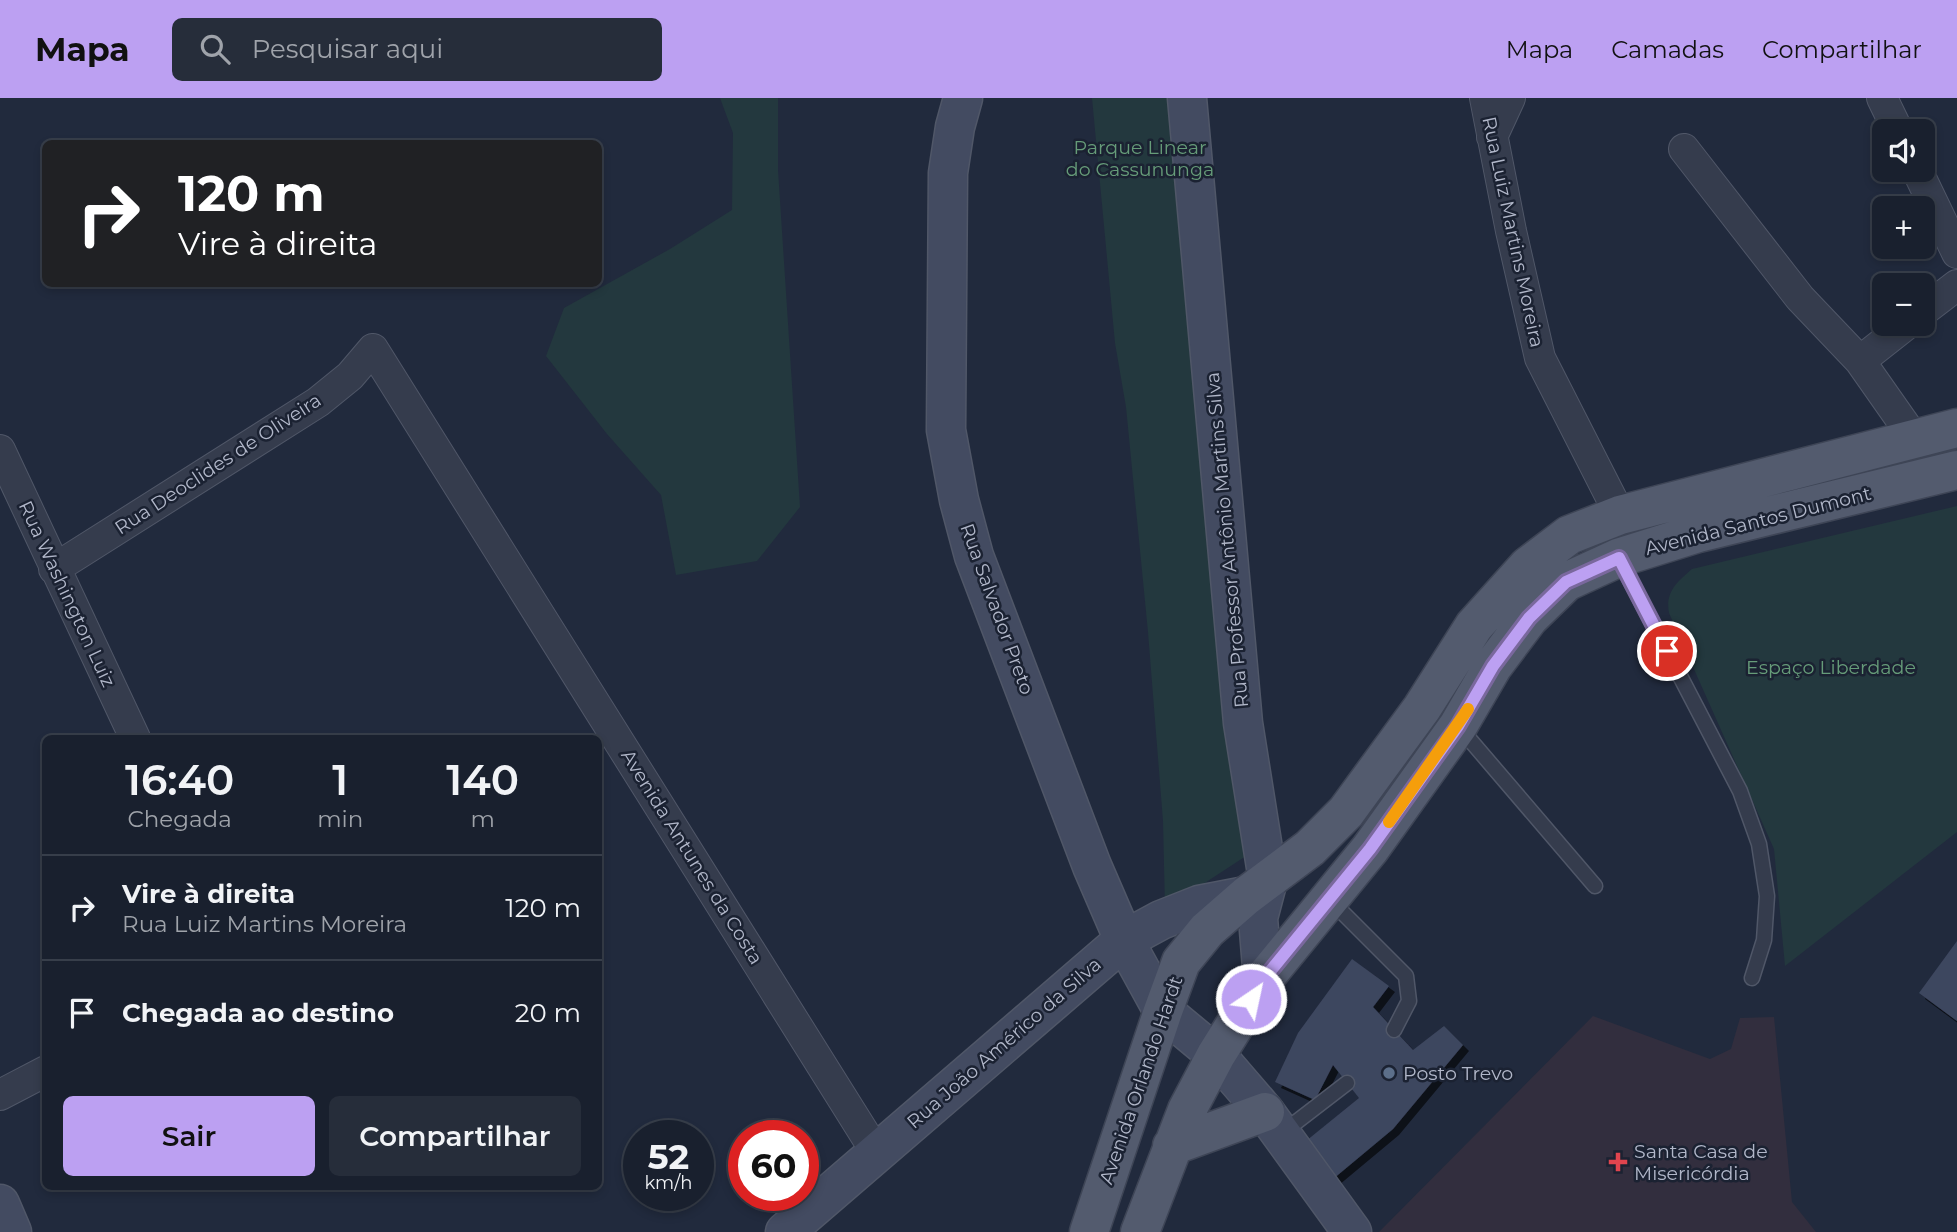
<!DOCTYPE html>
<html lang="pt">
<head>
<meta charset="utf-8">
<style>
  body { margin:0; font-family:Montserrat,sans-serif; background:#262d3a; color:#f1f3f6; height:100vh; display:flex; flex-direction:column; font-size:26px; white-space:nowrap }
  * { box-sizing:border-box; margin:0 }
  p { font-size:23px; color:#9fa3aa }
  .icon { flex:none; width:38px; height:38px; fill:none; stroke:currentColor; stroke-width:2; stroke-linecap:round; stroke-linejoin:round }
  .map { position:relative; flex:1; overflow:hidden }
  .sheet { position:absolute; left:42px; top:637px; width:560px; height:455px; display:flex; flex-direction:column; background:#19202e; border-radius:10px; box-shadow:0 4px 10px #0003,0 0 0 2px #373e4a }
  .sheet>* { flex:none }
  .hud { position:absolute; left:42px; top:42px; width:560px; height:147px; border-radius:10px; box-shadow:0 4px 10px #0003,0 0 0 2px #373e4a; background:#202124; color:#fff; overflow:hidden }
  .controls { position:absolute; left:1872px; top:21px; display:grid; gap:14px }
  .controls a { display:grid; place-items:center; width:63px; height:63px; border-radius:10px; background:#19202e; box-shadow:0 4px 10px #0003,0 0 0 2px #373e4a; font-size:35px }
  .speed { position:absolute; left:623px; top:1022px; display:flex; gap:14px; font-size:35px; font-weight:700; text-align:center }
  .speed>* { display:grid; place-content:center; width:91px; height:91px; border-radius:50%; background:#19202e; box-shadow:0 4px 10px #0003,0 0 0 2px #373e4a; line-height:1 }
  .speed small { font-size:18px; font-weight:400 }
  .speed .limit { border:10px solid #d22; background:#fff; color:#111 }
  .pin { position:absolute; display:grid; place-items:center; width:60px; height:60px; color:#fff; margin:-30px; border:4px solid #fff; border-radius:50%; box-shadow:0 2px 7px #0007 }
  .me { position:absolute; width:77px; margin:-38px; rotate:34deg; stroke-linejoin:round; filter:drop-shadow(0 0 5px #0008) }
  .turn { display:flex; align-items:center; gap:24px; height:147px; padding:0 21px; font-size:32px }
  .turn .icon { width:91px; height:91px; stroke-width:2.5 }
  .turn b { display:block; font-size:49px; line-height:60px }
  .eta { display:flex; justify-content:space-evenly; align-items:center; height:119px; text-align:center }
  .eta b { font-size:42px; font-weight:600; line-height:49px }
  .cta { display:flex; gap:14px; margin-top:auto; padding:14px 21px }
  .cta a { flex:1; height:80px; border-radius:10px; background:#bca0f2; color:#111; font-size:28px; font-weight:600; line-height:80px; text-align:center }
  .cta a+a { background:#262d3a; color:#f1f3f6 }
  ul { padding:0; list-style:none }
  li { display:flex; align-items:center; gap:21px; height:105px; padding:0 21px; border-top:2px solid #373e4a }
  li div { flex:1 }
  li b { display:block; font-size:26px }
  li em { font-style:normal }
  header { display:flex; align-items:center; gap:42px; box-sizing:border-box; height:98px; padding:0 35px; background:#bca0f2; color:#111 }
  header strong { font-size:33px }
  nav { display:flex; gap:38px; margin-inline-start:auto; font-size:24px }
  .search { width:490px; height:63px; background:#262d3a; display:flex; align-items:center; gap:18px; box-sizing:border-box; padding:0 24px; border-radius:10px; color:#9fa3aa; font-size:26px }
  .map>svg:first-child { display:block }
  .medical { fill:#322e3e }
  .green { fill:#23383e }
  .building { fill:#3d465e; filter:url(#shadow) }
  .lines { fill:none; stroke-linecap:round; stroke-linejoin:round }
  .lane-casing { stroke:#505768; stroke-width:17 }
  .street-casing { stroke:#505768; stroke-width:32 }
  .secondary-casing { stroke:#505768; stroke-width:41 }
  .primary-casing { stroke:#3e4556; stroke-width:41 }
  .lane { stroke:#353c4d; stroke-width:14 }
  .street { stroke:#353c4d; stroke-width:30 }
  .secondary { stroke:#434b61; stroke-width:38 }
  .primary { stroke:#535b6e; stroke-width:38 }
  .route-casing { stroke:#7a689d; stroke-width:18 }
  .route { stroke:#bca0f2; stroke-width:12 }
  .slow { stroke:#f59e0b; stroke-width:12 }
  .service-dot { fill:#5c6f8a; stroke:#1b2232; stroke-width:2.5 }
  .health-dot { fill:#e0444e; stroke:#1b2232; stroke-width:2.5 }
  .labels { text-anchor:middle; dominant-baseline:central; stroke-width:5; stroke-linejoin:round; paint-order:stroke }
  .park-label { font-size:19px; fill:#669c79; stroke:#1b2232 }
  .street-label { font-size:19px; fill:#b1b7c9; stroke:#1b2232 }
  .poi-label { font-size:19px; fill:#b1b7c9; stroke:#1b2232; text-anchor:start }
</style>
</head>
<body>
<header>
<strong>Mapa</strong>
<div class="search"><svg class="icon" aria-label="search" viewBox="0 0 24 24"><circle cx="10" cy="10" r="6"/><path d="M15 15l6 6"/></svg>Pesquisar aqui</div>
<nav><a>Mapa</a><a>Camadas</a><a>Compartilhar</a></nav>
</header>
<div class="map">
<svg width="1957" height="1134" viewBox="0 0 1957 1134">
  <defs>
    <filter id="shadow"><feDropShadow dx="6" dy="6" stdDeviation="0" flood-color="#0009"/></filter>
  </defs>
  <rect width="100%" height="100%" fill="#212a3d"/>
  <path class="medical" d="M 1593,918 L 1710,961 L 1731,951 L 1740,920 L 1774,919 L 1792,1104 L 1816,1134 L 1379,1134 Z"/>
  <path class="green" d="M 720,0 L 778,0 L 778,72 L 800,409 L 757,463 L 676,477 L 661,397 L 607,336 L 546,258 L 564,210 L 670,151 L 732,112 L 733,35 Z
    M 1092,0 L 1178,0 L 1246,758 L 1165,811 L 1163,723 L 1148,534 L 1126,309 L 1115,245 Z
    M 1957,408 L 1957,734 L 1785,868 L 1774,751 L 1669,515 C 1665,494 1677,484 1692,471 Z"/>
  <path class="building" d="M 1957,843 L 1957,923 L 1919,895 Z
    M 1352,861 L 1389,888 L 1373,909 L 1413,952 L 1444,928 L 1463,947 L 1393,1031 L 1333,1081 L 1306,1043 L 1359,1000 L 1333,967 L 1315,1002 L 1275,984 L 1298,935 Z"/>
  <g class="lines">
    <g class="lane-casing">
      <path id="lane" d="M 1619,461 L 1740,693 L 1759,746 L 1767,798 L 1764,842 L 1752,880
        M 1459,629 L 1595,788
        M 1329,801 L 1406,878 L 1409,903 L 1394,932
        M 1282,1035 L 1347,985"/>
    </g>
    <g class="street-casing">
      <path id="street" d="M 1485,0 L 1511,133 L 1540,260 L 1620,417
        M 1882,0 L 1898,33
        M 1492,39 L 1510,0
        M 1684,51 L 1800,200 L 1860,263 L 1914,340
        M 1917,72 L 1957,155
        M 1923,213 L 1957,187
        M 1860,263 L 1907,226
        M 0,352 L 135,640
        M 54,471 L 318,304 L 350,278 L 373,251 L 876,1054
        M 0,997 L 46,973"/>
    </g>
    <g class="secondary-casing">
      <path id="secondary" d="M 963,0 L 955,29 L 948,75 L 946,332 L 959,402 L 974,458 L 1092,768 L 1124,842 L 1163,913 L 1216,957 L 1265,1014 L 1352,1134
        M 1187,0 L 1243,625 L 1268,782 L 1258,820 L 1263,882
        M 0,1106 L 12,1134
        M 785,1134 L 1124,842 L 1161,822 L 1199,807 L 1246,798"/>
    </g>
    <g class="primary-casing">
      <path id="primary" d="M 1172,1048 L 1265,1014
        M 1089,1134 L 1163,913 L 1181,864 L 1207,832 L 1246,798 L 1310,750 L 1346,714 L 1422,610 L 1474,528 L 1528,468 L 1569,437 L 1620,417 L 1957,330
        M 1140,1134 L 1187,1012 L 1216,957 L 1263,882 L 1370,751 L 1458,628 L 1493,568 L 1529,520 L 1566,484 L 1618,460 L 1698,435 L 1957,372"/>
    </g>
    <use href="#lane" class="lane"/>
    <use href="#street" class="street"/>
    <use href="#secondary" class="secondary"/>
    <use href="#primary" class="primary"/>
  </g>
  <g class="lines">
    <g class="route-casing">
      <path id="route" d="M 1251,901 L 1263,882 L 1370,751 L 1458,628 L 1493,568 L 1529,520 L 1566,484 L 1619,460 L 1667,553"/>
    </g>
    <use href="#route" class="route"/>
    <path class="slow" d="M 1389,724 L 1468,611"/>
  </g>
  <circle class="service-dot" cx="1389" cy="975" r="7"/>
  <path class="health-dot" d="M1614.5 1053.5h7v7h7v7h-7v7h-7v-7h-7v-7h7z"/>
  <g class="labels">
    <g class="park-label">
      <text x="1140" y="49">Parque Linear<tspan x="1140" dy="22">do Cassununga</tspan></text>
      <text x="1831" y="569">Espaço Liberdade</text>
    </g>
    <g class="street-label">
      <text transform="translate(1513 134) rotate(78)">Rua Luiz Martins Moreira</text>
      <text transform="translate(218 366) rotate(-33)">Rua Deoclides de Oliveira</text>
      <text transform="translate(1758 423) rotate(-14)">Avenida Santos Dumont</text>
      <text transform="translate(1227 442) rotate(-95)">Rua Professor Antônio Martins Silva</text>
      <text transform="translate(67 496) rotate(65)">Rua Washington Luiz</text>
      <text transform="translate(997 511) rotate(70)">Rua Salvador Preto</text>
      <text transform="translate(692 759) rotate(58)">Avenida Antunes da Costa</text>
      <text transform="translate(1004 945) rotate(-41)">Rua João Américo da Silva</text>
      <text transform="translate(1141 982) rotate(-71)">Avenida Orlando Hardt</text>
    </g>
    <g class="poi-label">
      <text x="1403" y="975">Posto Trevo</text>
      <text x="1634" y="1053">Santa Casa de<tspan x="1634" dy="22">Misericórdia</tspan></text>
    </g>
  </g>
</svg>
<div class="controls">
<a><svg class="icon" aria-label="sound" viewBox="0 0 24 24"><path d="M4 9h4l5-4v14l-5-4H4zM17 9q2 3 0 6"/></svg></a>
<a>+</a>
<a>−</a>
</div>
<div class="speed"><div>52<small>km/h</small></div><div class="limit">60</div></div>
<div class="pin" style="left:1667px;top:553px;background:#d93025"><svg class="icon" aria-label="arrive" viewBox="0 0 24 24"><path d="M6 21V4h12l-3 4 3 4H6"/></svg></div>
<svg class="me" style="left:1251px;top:901px" viewBox="-20 -20 40 40"><circle r="17" fill="#bca0f2" stroke="#fff" stroke-width="3"/><path d="M0-11L8 9 0 5-8 9z" fill="#fff"/></svg>
<div class="hud">
<div class="turn"><svg class="icon" aria-label="right" viewBox="0 0 24 24"><path d="M7 20v-9h11M14 6l5 5-5 5"/></svg><div><b>120 m</b>Vire à direita</div></div>
</div>
<section class="sheet">
<div class="eta">
<div><b>16:40</b><p>Chegada</p></div>
<div><b>1</b><p>min</p></div>
<div><b>140</b><p>m</p></div>
</div>
<ul>
<li><svg class="icon" aria-label="right" viewBox="0 0 24 24"><path d="M7 20v-9h11M14 6l5 5-5 5"/></svg><div><b>Vire à direita</b><p>Rua Luiz Martins Moreira</p></div><em>120 m</em></li>
<li><svg class="icon" aria-label="arrive" viewBox="0 0 24 24"><path d="M6 21V4h12l-3 4 3 4H6"/></svg><div><b>Chegada ao destino</b></div><em>20 m</em></li>
</ul>
<div class="cta"><a>Sair</a><a>Compartilhar</a></div>
</section>
</div>
</body>
</html>
